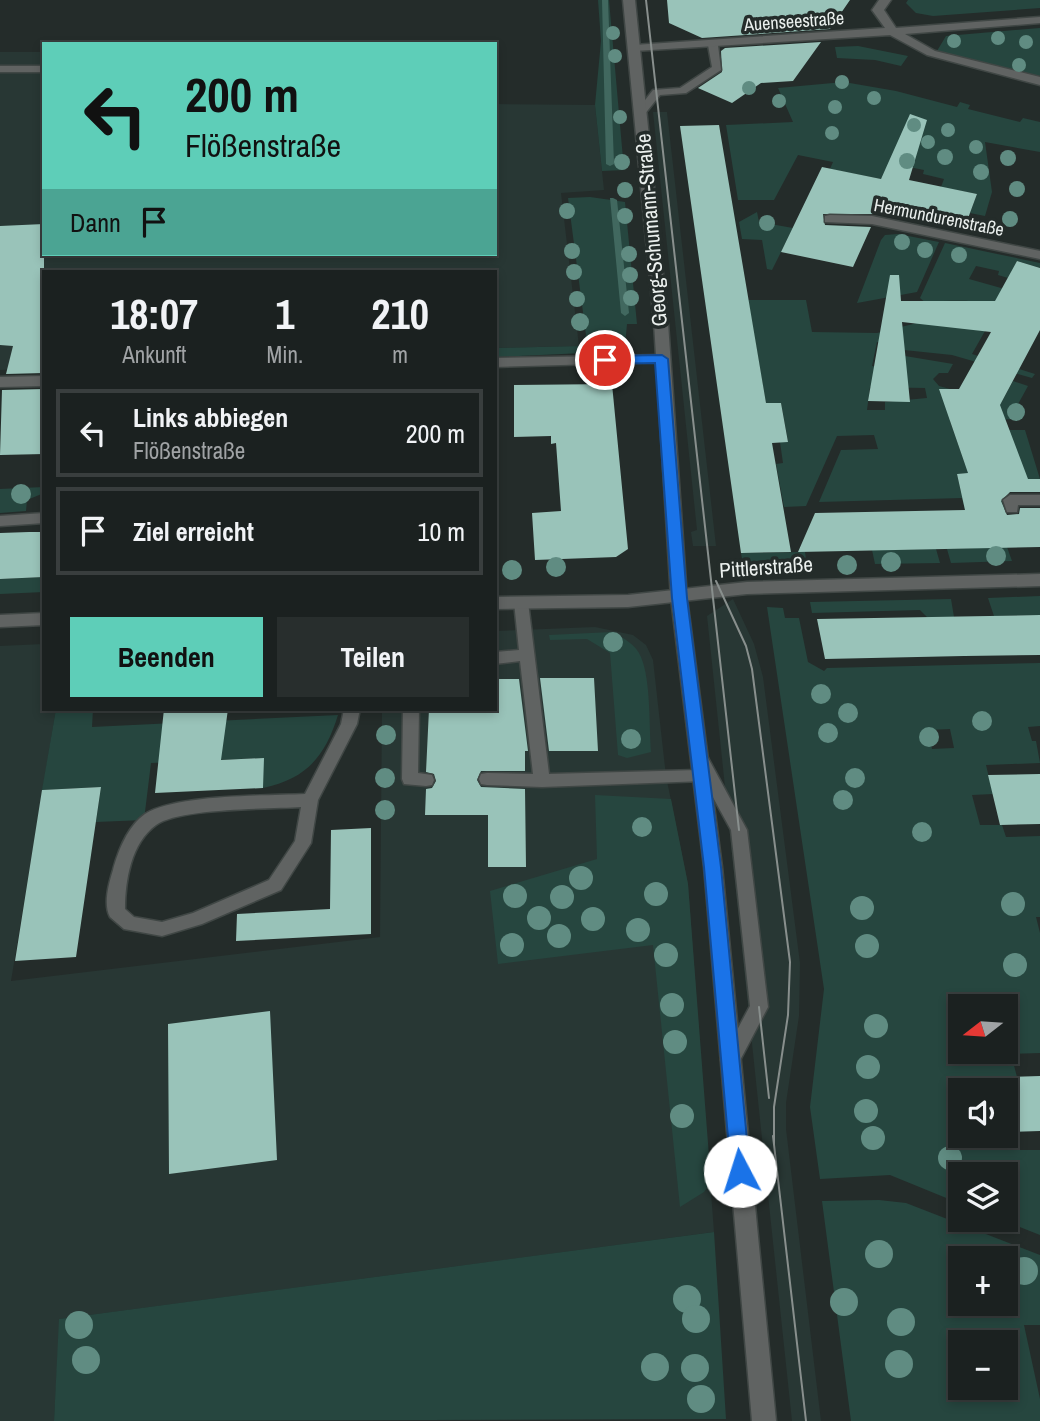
<!DOCTYPE html>
<html lang="de">
<head>
<meta charset="utf-8">
<style>
  body { margin:0; font-family:"Archivo Narrow",sans-serif; background:#282e2d; color:#f1f3f6; height:100vh; display:flex; flex-direction:column; font-size:26px; white-space:nowrap }
  * { box-sizing:border-box; margin:0 }
  p { font-size:23px; color:#a0a3a5 }
  .icon { flex:none; width:38px; height:38px; fill:none; stroke:currentColor; stroke-width:2; stroke-linecap:round; stroke-linejoin:round }
  .map { position:relative; flex:1; overflow:hidden }
  .panel { position:absolute; left:42px; top:270px; width:455px; height:441px; display:flex; flex-direction:column; background:#1b2120; border-radius:0px; box-shadow:0 4px 10px #0003,0 0 0 2px #393e3e }
  .panel>* { flex:none }
  .top-card { position:absolute; left:42px; top:42px; width:455px; height:214px; border-radius:0px; box-shadow:0 4px 10px #0003,0 0 0 2px #393e3e; background:#5eceb8; color:#111; overflow:hidden }
  .needle { width:46px; rotate:253deg }
  .controls { position:absolute; left:948px; top:994px; display:grid; gap:14px }
  .controls a { display:grid; place-items:center; width:70px; height:70px; border-radius:0px; background:#1b2120; box-shadow:0 4px 10px #0003,0 0 0 2px #393e3e; font-size:35px }
  .pin { position:absolute; display:grid; place-items:center; width:60px; height:60px; color:#fff; margin:-30px; border:4px solid #fff; border-radius:50%; box-shadow:0 2px 7px #0007 }
  .me { position:absolute; width:77px; margin:-38px; rotate:355deg; stroke-linejoin:round; filter:drop-shadow(0 0 5px #0008) }
  .turn { display:flex; align-items:center; gap:24px; height:147px; padding:0 28px; font-size:32px }
  .turn .icon { width:91px; height:91px; stroke-width:2.5 }
  .turn b { display:block; font-size:49px; line-height:60px }
  .then { display:flex; align-items:center; height:66px; padding:0 28px; background:#0003; gap:14px; font-size:26px }
  .eta { display:flex; justify-content:space-evenly; align-items:center; height:119px; text-align:center }
  .eta b { font-size:42px; font-weight:700; line-height:49px }
  .button { display:flex; gap:14px; margin-top:auto; padding:14px 28px }
  .button a { flex:1; height:80px; border-radius:0px; background:#5eceb8; color:#111; font-size:28px; font-weight:700; line-height:80px; text-align:center }
  .button a+a { background:#282e2d; color:#f1f3f6 }
  ul { padding:0; list-style:none }
  li { display:flex; align-items:center; gap:21px; height:88px; margin:0 14px 10px; padding:0 14px; border:4px solid #393e3e; border-radius:0px }
  li div { flex:1 }
  li b { display:block; font-size:26px }
  li em { font-style:normal }
  .map>svg:first-child { display:block }
  .built { fill:#283734 }
  .green { fill:#26463f; fill-rule:evenodd }
  .lines { fill:none; stroke-linecap:round; stroke-linejoin:round }
  .stream { fill:#41685f; fill-rule:evenodd }
  .building { fill:#99c3b9 }
  .service-casing { stroke:#404745; stroke-width:3 }
  .minor-casing { stroke:#404745; stroke-width:3 }
  .tertiary-casing { stroke:#404745; stroke-width:3 }
  .service { fill:#606362; fill-rule:evenodd }
  .minor { fill:#606362; fill-rule:evenodd }
  .tertiary { fill:#606362; fill-rule:evenodd }
  .tram { stroke:#888f8d; stroke-width:2 }
  .tree { fill:#608c82 }
  .route { fill:#1a73e8; stroke:#114b97; stroke-width:2 }
  .labels { text-anchor:middle; dominant-baseline:central; stroke-width:7; stroke-linejoin:round; paint-order:stroke }
  .far-street-label { font-size:18px; fill:#ebf0ee; stroke:#242c2a }
  .street-label { font-size:21px; fill:#ebf0ee; stroke:#242c2a }
</style>
</head>
<body>
<div class="map">
<svg width="1040" height="1421" viewBox="0 0 1040 1421">
  <rect width="100%" height="100%" fill="#242c2a"/>
  <path class="built" d="M 0,52 L 44,52 L 44,254 L 495,254 L 495,104 L 595,105 L 604,190 L 561,193 L 579,346 L 495,348 L 495,271 L 44,271 L 44,368 L 0,370 Z
    M 653,112 L 667,112 L 716,546 L 693,546 L 691,532 L 697,530 Z
    M 733,599 L 754,644 L 763,677 L 800,963 L 799,1016 L 786,1103 L 786,1129 L 821,1421 L 792,1421 L 763,1148 L 707,616 Z
    M 595,627 L 633,635 L 646,645 L 653,660 L 666,776 L 688,884 L 714,1232 L 60,1319 L 54,1421 L 0,1421 L 0,646 L 44,644 L 44,709 L 56,709 L 11,981 L 380,937 L 382,709 L 495,709 L 495,631 Z"/>
  <path class="green" d="M 598,0 L 609,0 L 624,170 L 602,171 L 595,105 L 601,41 Z
    M 908,0 L 1040,0 L 1040,8 L 933,16 L 916,13 L 906,3 Z
    M 1040,28 L 1040,76 L 937,51 L 946,36 Z
    M 858,46 L 908,56 L 901,66 L 875,60 L 837,58 L 835,47 Z
    M 844,82 L 896,91 L 957,107 L 960,102 L 970,105 L 968,109 L 1020,122 L 1023,118 L 1040,122 L 1040,152 L 985,142 L 992,192 L 985,216 L 970,213 L 977,194 L 941,187 L 944,179 L 923,174 L 924,170 L 889,163 L 881,179 L 830,169 L 833,162 L 798,155 L 774,200 L 738,200 L 726,125 L 793,122 L 778,88 Z
    M 590,197 L 625,202 L 637,324 L 627,324 L 625,345 L 621,349 L 605,352 L 495,357 L 495,348 L 580,346 L 586,335 L 568,198 Z
    M 757,212 L 759,222 L 793,228 L 772,270 L 767,269 L 762,240 L 742,239 L 739,222 Z
    M 898,234 L 939,242 L 917,292 L 857,303 L 881,240 L 885,235 Z
    M 945,243 L 1040,263 L 1040,268 L 1017,261 L 1008,278 L 998,275 L 999,271 L 976,266 L 969,279 L 1037,298 L 1000,313 C 983,298 964,301 943,301 L 942,305 L 927,304 L 920,298 Z
    M 748,300 L 806,300 L 812,332 L 877,333 L 921,322 L 985,331 L 972,354 L 1035,374 L 1032,378 L 952,355 L 904,350 L 904,345 L 877,342 L 872,366 L 898,369 L 905,356 L 953,364 L 948,373 L 939,373 L 933,379 L 939,386 L 1001,403 L 1013,381 L 1028,386 L 1017,406 L 1021,419 L 950,421 L 965,464 L 1009,430 L 1025,430 L 1040,479 L 1003,480 L 1000,492 L 1006,509 L 965,510 L 962,498 L 819,502 L 841,450 L 878,449 L 874,435 L 837,436 L 806,506 L 784,507 L 776,464 L 783,463 L 780,442 L 788,441 L 781,403 L 766,403 ZM 870,387 L 925,388 L 927,398 L 885,402 L 885,410 L 867,410 ZM 980,473 L 986,491 L 961,492 L 957,474 Z
    M 44,487 L 44,493 L 27,500 L 26,511 L 0,513 L 0,489 Z
    M 1007,547 L 1012,561 L 951,563 L 947,549 Z
    M 936,549 L 940,563 L 875,564 L 872,550 Z
    M 805,552 L 807,566 L 755,567 L 742,559 L 741,553 Z
    M 44,577 L 44,592 L 0,594 L 0,579 Z
    M 1040,596 L 1040,615 L 994,616 L 988,598 Z
    M 951,599 L 954,617 L 927,617 L 920,610 L 812,613 L 810,602 Z
    M 767,607 L 783,608 L 785,618 L 799,618 L 808,662 L 824,671 L 827,668 L 1040,663 L 1040,726 L 1028,727 L 1032,741 L 1036,741 L 1040,763 L 986,765 L 993,794 L 972,795 L 980,825 L 1002,825 L 1006,837 L 1040,836 L 1040,917 L 1036,917 L 1040,933 L 1040,1053 L 1011,1054 L 1017,1077 L 993,1078 L 996,1090 L 961,1090 L 961,1136 L 1006,1136 L 1006,1127 L 1011,1150 L 1040,1150 L 1040,1235 L 1002,1220 L 1006,1220 L 1006,1174 L 961,1174 L 961,1204 L 890,1175 L 820,1179 L 810,1107 L 824,989 ZM 950,729 L 954,748 L 932,749 L 928,730 ZM 980,1002 L 1006,1006 L 1006,1052 L 961,1052 L 961,1006 L 978,1006 Z
    M 612,632 C 623,638 636,644 641,657 C 651,681 649,725 651,752 L 627,758 L 618,755 L 610,653 L 587,639 L 550,640 L 549,635 Z
    M 56,709 L 93,709 L 92,727 L 338,715 C 325,757 306,779 263,788 L 263,758 L 151,763 L 144,820 L 96,822 L 101,787 L 42,790 Z
    M 595,795 L 671,799 L 688,884 L 711,1182 L 704,1192 L 680,1207 L 653,945 L 498,964 L 490,891 L 597,859 Z
    M 879,1200 L 906,1203 L 1040,1255 L 1040,1325 L 1024,1325 L 1040,1399 L 1040,1421 L 851,1421 L 822,1201 ZM 961,1258 L 1006,1258 L 1006,1304 L 961,1304 ZM 1006,1342 L 1006,1388 L 961,1388 L 961,1342 Z
    M 714,1232 L 726,1419 L 54,1421 L 59,1319 Z"/>
  <g class="lines">
    <path class="stream" d="M 602,0 L 608,0 L 614,164 L 610,166 L 606,164 Z
      M 610,198 L 613,198 L 617,200 L 629,313 L 625,316 L 621,313 Z"/>
  </g>
  <path class="building" d="M 667,0 L 850,0 L 830,29 L 702,38 L 669,23 Z
    M 821,42 L 793,81 L 761,83 L 732,103 L 698,88 L 722,72 L 721,51 L 725,48 Z
    M 910,114 L 927,120 L 909,180 L 977,194 L 967,221 L 881,203 L 876,214 L 823,214 L 825,225 L 871,227 L 853,267 L 781,252 L 822,167 L 881,179 Z
    M 719,125 L 766,403 L 781,403 L 788,442 L 772,443 L 791,552 L 741,553 L 680,126 Z
    M 44,224 L 44,373 L 6,374 L 13,346 L 0,345 L 0,226 Z
    M 1017,261 L 1040,268 L 1040,330 L 1000,405 L 1028,479 L 1040,479 L 1040,492 L 1010,492 L 1001,501 L 1007,515 L 1019,514 L 1020,508 L 1040,508 L 1040,547 L 798,552 L 815,513 L 965,510 L 957,474 L 968,473 L 939,389 L 959,389 L 991,332 L 902,322 L 910,402 L 868,401 L 890,275 L 899,275 L 901,301 L 995,301 Z
    M 612,384 L 628,549 L 616,557 L 535,560 L 532,513 L 561,511 L 556,443 L 551,444 L 551,436 L 514,437 L 514,385 Z
    M 44,389 L 44,454 L 0,455 L 2,390 Z
    M 29,532 L 44,532 L 44,577 L 0,579 L 0,533 Z
    M 1040,615 L 1040,655 L 964,656 L 825,659 L 817,619 Z
    M 540,678 L 594,678 L 598,751 L 549,751 Z
    M 495,679 L 519,679 L 528,751 L 525,751 L 525,771 L 481,771 L 477,780 L 481,787 L 525,789 L 526,867 L 488,867 L 488,815 L 425,815 L 426,789 L 432,788 L 436,781 L 434,774 L 426,772 L 429,709 L 495,709 Z
    M 164,709 L 228,709 L 221,760 L 264,758 L 263,788 L 155,793 Z
    M 1040,774 L 1040,824 L 1000,825 L 988,775 Z
    M 101,787 L 76,957 L 15,961 L 42,790 Z
    M 371,828 L 371,934 L 236,941 L 237,914 L 330,909 L 331,830 Z
    M 270,1011 L 277,1160 L 169,1174 L 168,1024 Z
    M 1040,1076 L 1040,1131 L 1006,1132 L 1006,1077 Z"/>
  <g class="lines">
    <g class="service-casing">
      <path id="service" d="M 713,42 L 718,45 L 721,70 L 686,93 L 660,95 L 644,115 L 636,115 L 635,113 L 653,90 L 680,88 L 712,67 L 708,45 Z
        M 0,66 L 44,66 L 44,72 L 0,72 Z
        M 1010,495 L 1040,495 L 1040,505 L 1018,505 L 1017,512 L 1007,512 L 1003,500 Z
        M 44,513 L 44,523 L 0,526 L 0,516 Z
        M 521,597 L 528,602 L 549,774 L 698,770 L 693,760 L 695,756 L 707,756 L 747,830 L 768,1007 L 737,1066 L 730,1068 L 723,1066 L 721,1060 L 750,1006 L 731,830 L 704,781 L 542,787 L 487,785 L 481,784 L 479,779 L 481,774 L 487,773 L 533,774 L 520,661 L 495,664 L 495,652 L 519,650 L 514,602 Z
        M 344,709 L 360,709 L 357,724 L 318,800 L 311,843 L 281,890 L 202,924 L 162,936 L 124,929 L 110,917 C 103,904 109,883 113,870 C 118,851 128,826 145,814 C 177,794 266,796 305,794 L 341,724 ZM 301,807 L 295,841 L 269,880 L 193,913 L 162,922 L 134,917 L 125,909 C 125,881 131,843 156,825 C 179,808 269,809 301,807 Z
        M 403,709 L 419,709 L 418,773 L 432,775 L 434,780 L 432,785 L 426,786 L 404,784 L 402,779 Z"/>
    </g>
    <g class="minor-casing">
      <path id="minor" d="M 879,0 L 891,0 L 884,10 L 896,28 L 1040,17 L 1040,23 L 905,34 L 935,51 L 1040,77 L 1040,85 L 927,55 L 890,35 L 634,51 L 628,48 L 634,45 L 885,28 L 872,10 Z
        M 830,215 L 872,216 L 1040,251 L 1040,259 L 872,224 L 825,222 L 825,216 Z
        M 662,355 L 669,359 L 667,362 L 495,367 L 495,358 Z
        M 44,376 L 44,386 L 0,387 L 0,377 Z
        M 1040,574 L 1040,586 L 747,594 L 628,607 L 495,609 L 495,597 L 628,595 L 747,582 Z
        M 44,613 L 44,625 L 0,627 L 0,615 Z"/>
    </g>
    <g class="tertiary-casing">
      <path id="tertiary" d="M 623,0 L 635,0 L 668,323 L 687,598 L 722,867 L 776,1421 L 752,1421 L 704,867 L 671,598 L 654,323 Z"/>
    </g>
    <use href="#service" class="service"/>
    <use href="#minor" class="minor"/>
    <use href="#tertiary" class="tertiary"/>
    <path class="tram" d="M 646,0 L 739,830
      M 716,581 L 746,646 L 752,669 L 790,962 L 788,1015 L 774,1107 L 774,1144
      M 759,1007 L 769,1098
      M 773,1136 L 806,1421"/>
  </g>
  <g class="tree">
    <circle cx="613" cy="33" r="7"/>
    <circle cx="998" cy="38" r="7"/>
    <circle cx="954" cy="41" r="7"/>
    <circle cx="1026" cy="42" r="7"/>
    <circle cx="615" cy="56" r="7"/>
    <circle cx="1019" cy="65" r="7"/>
    <circle cx="842" cy="82" r="7"/>
    <circle cx="749" cy="88" r="7"/>
    <circle cx="874" cy="98" r="7"/>
    <circle cx="779" cy="101" r="7"/>
    <circle cx="835" cy="107" r="7"/>
    <circle cx="620" cy="117" r="7"/>
    <circle cx="914" cy="125" r="7"/>
    <circle cx="948" cy="130" r="7"/>
    <circle cx="832" cy="133" r="7"/>
    <circle cx="928" cy="142" r="7"/>
    <circle cx="976" cy="147" r="7"/>
    <circle cx="945" cy="157" r="8"/>
    <circle cx="1008" cy="158" r="8"/>
    <circle cx="907" cy="161" r="8"/>
    <circle cx="622" cy="162" r="8"/>
    <circle cx="981" cy="172" r="8"/>
    <circle cx="1017" cy="189" r="8"/>
    <circle cx="625" cy="190" r="8"/>
    <circle cx="567" cy="211" r="8"/>
    <circle cx="625" cy="216" r="8"/>
    <circle cx="1010" cy="219" r="8"/>
    <circle cx="767" cy="223" r="8"/>
    <circle cx="902" cy="242" r="8"/>
    <circle cx="925" cy="250" r="8"/>
    <circle cx="572" cy="251" r="8"/>
    <circle cx="629" cy="254" r="8"/>
    <circle cx="959" cy="255" r="8"/>
    <circle cx="574" cy="272" r="8"/>
    <circle cx="630" cy="275" r="8"/>
    <circle cx="631" cy="298" r="8"/>
    <circle cx="577" cy="299" r="8"/>
    <circle cx="580" cy="322" r="9"/>
    <circle cx="1016" cy="412" r="9"/>
    <circle cx="21" cy="494" r="10"/>
    <circle cx="996" cy="556" r="10"/>
    <circle cx="891" cy="562" r="10"/>
    <circle cx="847" cy="565" r="10"/>
    <circle cx="556" cy="567" r="10"/>
    <circle cx="512" cy="570" r="10"/>
    <circle cx="613" cy="642" r="10"/>
    <circle cx="821" cy="694" r="10"/>
    <circle cx="848" cy="713" r="10"/>
    <circle cx="982" cy="721" r="10"/>
    <circle cx="828" cy="733" r="10"/>
    <circle cx="386" cy="735" r="10"/>
    <circle cx="929" cy="737" r="10"/>
    <circle cx="631" cy="739" r="10"/>
    <circle cx="385" cy="778" r="10"/>
    <circle cx="855" cy="778" r="10"/>
    <circle cx="843" cy="800" r="10"/>
    <circle cx="385" cy="810" r="10"/>
    <circle cx="642" cy="827" r="10"/>
    <circle cx="922" cy="832" r="10"/>
    <circle cx="581" cy="878" r="12"/>
    <circle cx="656" cy="894" r="12"/>
    <circle cx="515" cy="896" r="12"/>
    <circle cx="562" cy="897" r="12"/>
    <circle cx="1013" cy="904" r="12"/>
    <circle cx="862" cy="908" r="12"/>
    <circle cx="539" cy="918" r="12"/>
    <circle cx="593" cy="919" r="12"/>
    <circle cx="638" cy="930" r="12"/>
    <circle cx="559" cy="936" r="12"/>
    <circle cx="512" cy="945" r="12"/>
    <circle cx="867" cy="946" r="12"/>
    <circle cx="666" cy="955" r="12"/>
    <circle cx="1015" cy="965" r="12"/>
    <circle cx="672" cy="1005" r="12"/>
    <circle cx="876" cy="1026" r="12"/>
    <circle cx="675" cy="1042" r="12"/>
    <circle cx="868" cy="1067" r="12"/>
    <circle cx="866" cy="1111" r="12"/>
    <circle cx="682" cy="1116" r="12"/>
    <circle cx="873" cy="1138" r="12"/>
    <circle cx="950" cy="1158" r="12"/>
    <circle cx="879" cy="1254" r="14"/>
    <circle cx="1024" cy="1271" r="14"/>
    <circle cx="687" cy="1299" r="14"/>
    <circle cx="844" cy="1302" r="14"/>
    <circle cx="696" cy="1319" r="14"/>
    <circle cx="901" cy="1322" r="14"/>
    <circle cx="79" cy="1325" r="14"/>
    <circle cx="86" cy="1360" r="14"/>
    <circle cx="899" cy="1364" r="14"/>
    <circle cx="655" cy="1367" r="14"/>
    <circle cx="695" cy="1368" r="14"/>
    <circle cx="701" cy="1399" r="14"/>
  </g>
  <path class="route" d="M 662,355 L 668,359 L 687,598 L 721,867 L 750,1171 L 747,1178 L 740,1180 L 733,1178 L 731,1171 L 704,867 L 672,598 L 655,363 L 605,364 L 599,360 L 605,356 Z"/>
  <g class="labels">
    <g class="far-street-label">
      <text transform="translate(794 21) rotate(-4)">Auenseestraße</text>
      <text transform="translate(939 217) rotate(11)">Hermundurenstraße</text>
    </g>
    <g class="street-label">
      <text transform="translate(651 230) rotate(-95)">Georg-Schumann-Straße</text>
      <text transform="translate(766 567) rotate(-4)">Pittlerstraße</text>
    </g>
  </g>
</svg>
<div class="controls">
<a><svg class="needle" viewBox="-14 -14 28 28"><path d="M0-13l5 13h-10z" fill="#e53935"/><path d="M0 13l5-13h-10z" fill="#a0a3a5"/></svg></a>
<a><svg class="icon" aria-label="sound" viewBox="0 0 24 24"><path d="M4 9h4l5-4v14l-5-4H4zM17 9q2 3 0 6"/></svg></a>
<a><svg class="icon" aria-label="layers" viewBox="0 0 24 24"><path d="M12 4l9 5-9 5-9-5zM3 14l9 5 9-5"/></svg></a>
<a>+</a>
<a>−</a>
</div>
<div class="pin" style="left:605px;top:360px;background:#d93025"><svg class="icon" aria-label="arrive" viewBox="0 0 24 24"><path d="M6 21V4h12l-3 4 3 4H6"/></svg></div>
<svg class="me" style="left:740px;top:1171px" viewBox="-20 -20 40 40"><circle r="19" fill="#fff"/><path d="M0-13L10 11 0 6-10 11z" fill="#1a73e8"/></svg>
<div class="top-card">
<div class="turn"><svg class="icon" aria-label="left" viewBox="0 0 24 24"><path d="M17 20v-9H6M10 6l-5 5 5 5"/></svg><div><b>200 m</b>Flößenstraße</div></div>
<div class="then">Dann<svg class="icon" aria-label="arrive" viewBox="0 0 24 24"><path d="M6 21V4h12l-3 4 3 4H6"/></svg></div>
</div>
<section class="panel">
<div class="eta">
<div><b>18:07</b><p>Ankunft</p></div>
<div><b>1</b><p>Min.</p></div>
<div><b>210</b><p>m</p></div>
</div>
<ul>
<li><svg class="icon" aria-label="left" viewBox="0 0 24 24"><path d="M17 20v-9H6M10 6l-5 5 5 5"/></svg><div><b>Links abbiegen</b><p>Flößenstraße</p></div><em>200 m</em></li>
<li><svg class="icon" aria-label="arrive" viewBox="0 0 24 24"><path d="M6 21V4h12l-3 4 3 4H6"/></svg><div><b>Ziel erreicht</b></div><em>10 m</em></li>
</ul>
<div class="button"><a>Beenden</a><a>Teilen</a></div>
</section>
</div>
</body>
</html>
